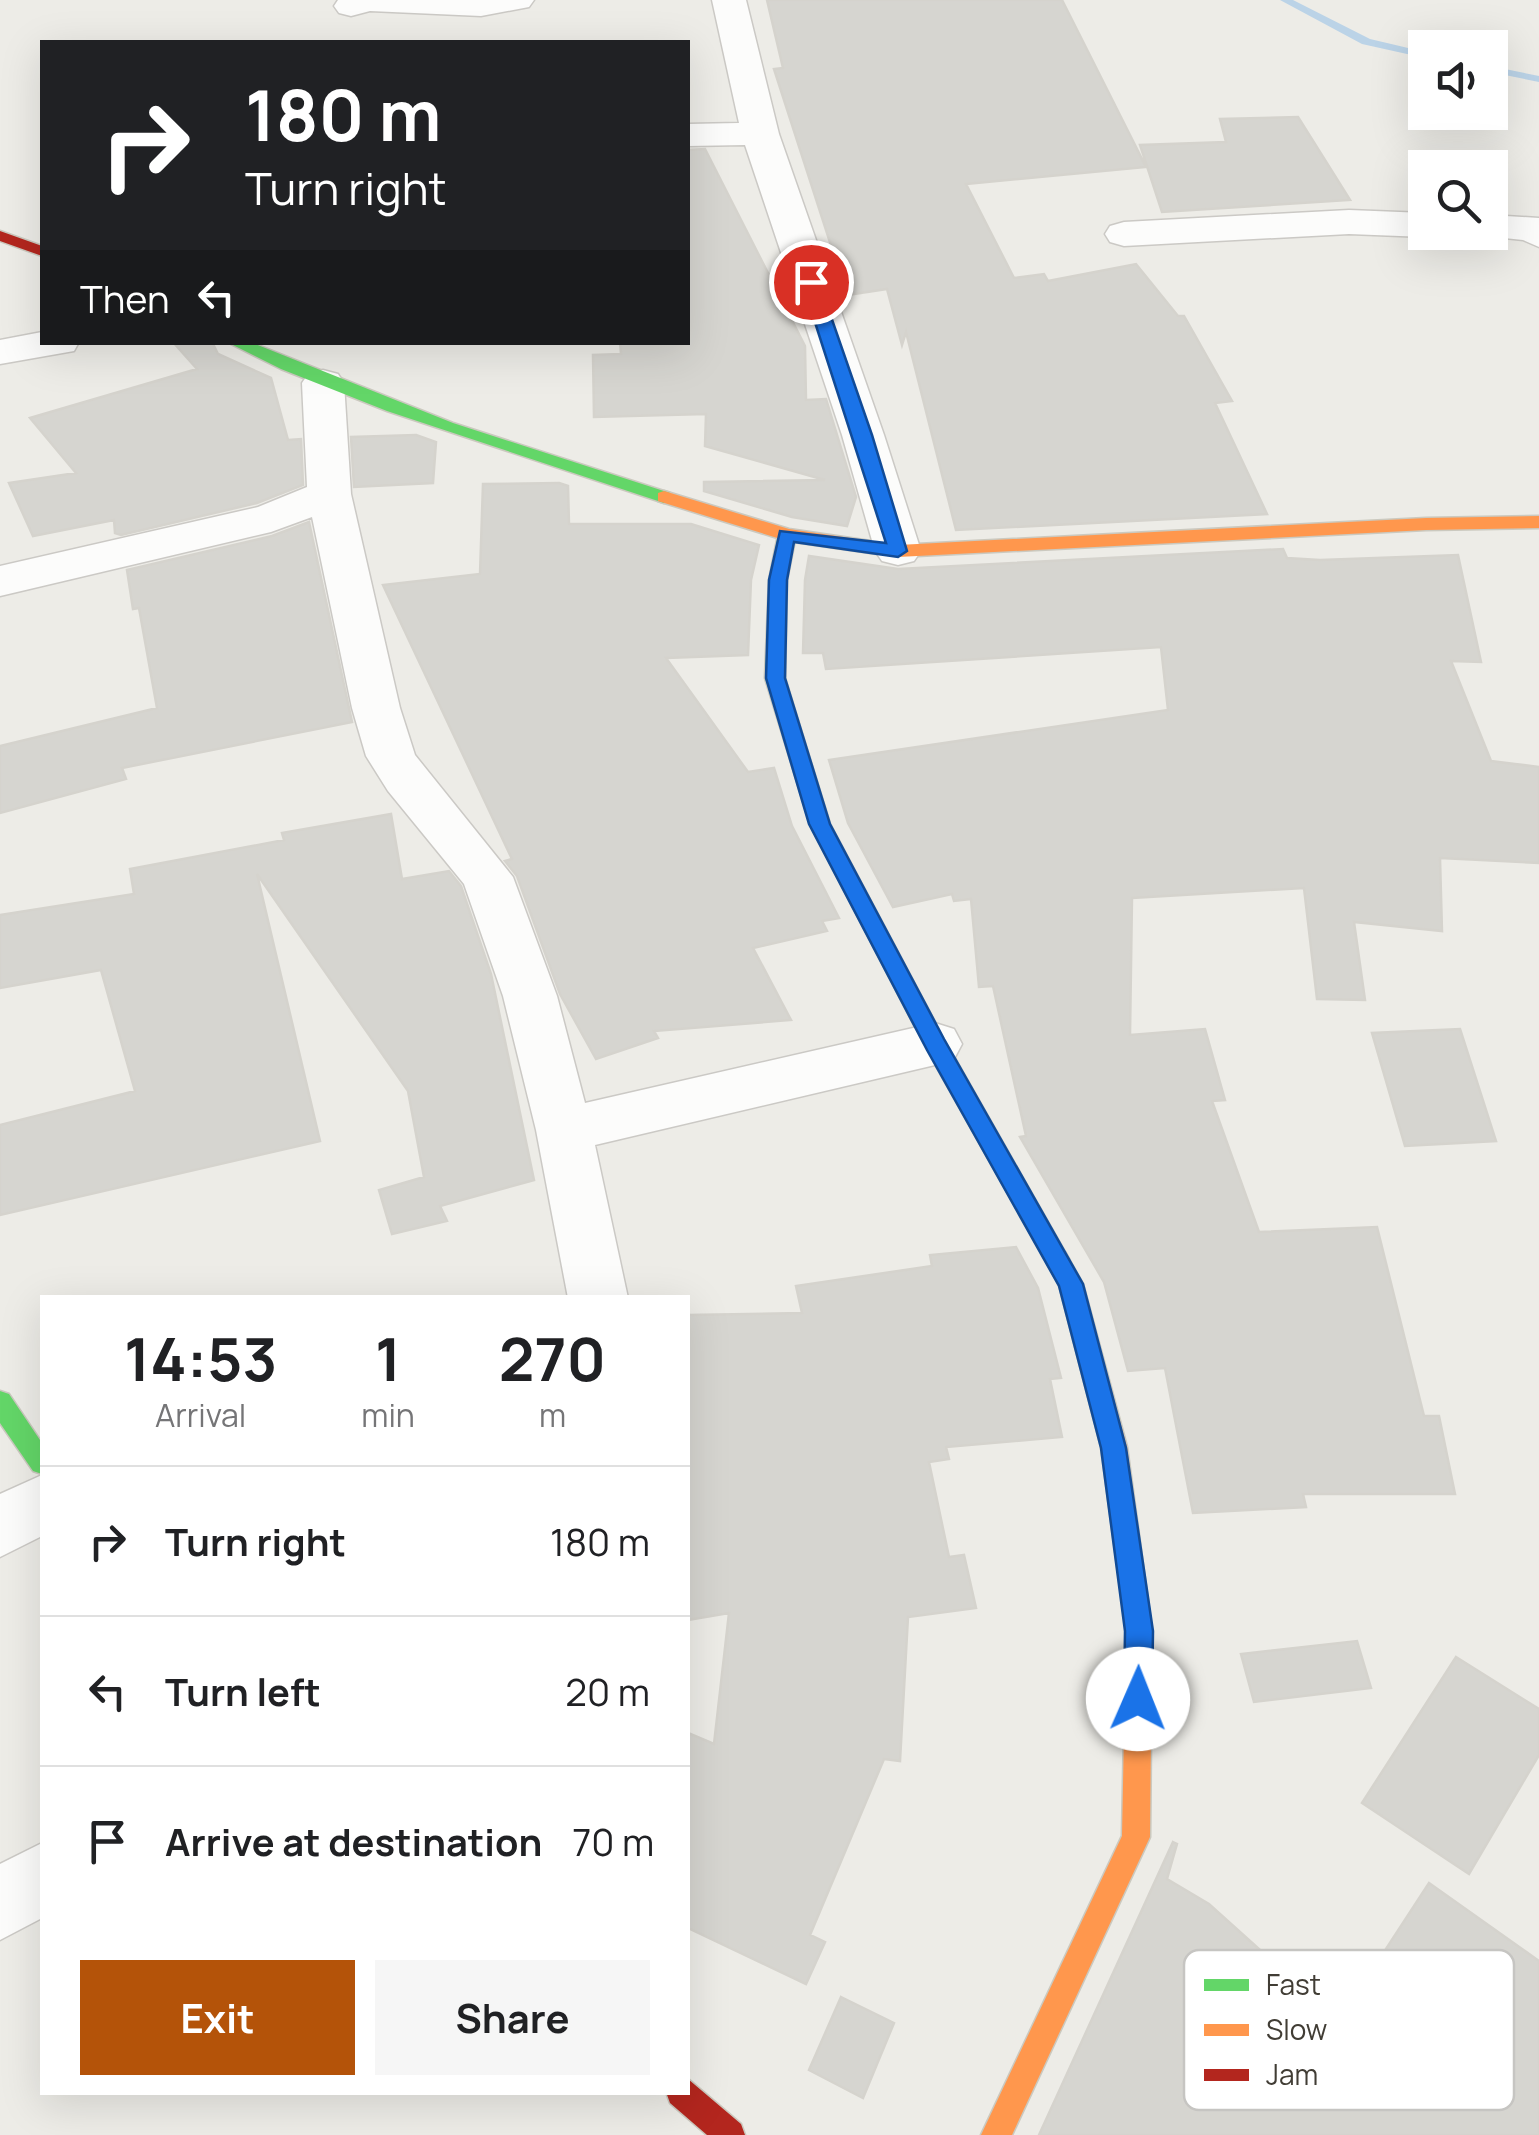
<!DOCTYPE html>
<html lang="en">
<head>
<meta charset="utf-8">
<style>
  body { margin:0; font-family:Manrope,sans-serif; background:#f6f6f6; color:#202124; height:100vh; display:flex; flex-direction:column; font-size:38px; white-space:nowrap }
  * { box-sizing:border-box; margin:0 }
  p { font-size:32px; color:#757577 }
  .icon { flex:none; width:55px; height:55px; fill:none; stroke:currentColor; stroke-width:2; stroke-linecap:round; stroke-linejoin:round }
  .map { position:relative; flex:1; overflow:hidden }
  .details { position:absolute; left:40px; top:1295px; width:650px; height:800px; display:flex; flex-direction:column; background:#fff; border-radius:0px; box-shadow:0 10px 40px #0002 }
  .details>* { flex:none }
  .top-card { position:absolute; left:40px; top:40px; width:650px; height:305px; border-radius:0px; box-shadow:0 10px 40px #0002; background:#202124; color:#fff; overflow:hidden }
  .controls { position:absolute; left:1408px; top:30px; display:grid; gap:20px }
  .controls a { display:grid; place-items:center; width:100px; height:100px; border-radius:0px; background:#fff; box-shadow:0 10px 40px #0002; font-size:50px }
  .pin { position:absolute; display:grid; place-items:center; width:85px; height:85px; color:#fff; margin:-42px; border:5px solid #fff; border-radius:50%; box-shadow:0 2px 10px #0007 }
  .me { position:absolute; width:110px; margin:-55px; rotate:1deg; stroke-linejoin:round; filter:drop-shadow(0 0 8px #0008) }
  .turn { display:flex; align-items:center; gap:35px; height:210px; padding:0 40px; font-size:45px }
  .turn .icon { width:130px; height:130px; stroke-width:2.5 }
  .turn b { display:block; font-size:70px; line-height:85px }
  .then { display:flex; align-items:center; height:95px; padding:0 40px; background:#0003; gap:20px; font-size:38px }
  .eta { display:flex; justify-content:space-evenly; align-items:center; height:170px; text-align:center }
  .eta b { font-size:60px; font-weight:700; line-height:70px }
  .primary-button { display:flex; gap:20px; margin-top:auto; padding:20px 40px }
  .primary-button a { flex:1; height:115px; border-radius:0px; background:#b45309; color:#fff; font-size:40px; font-weight:700; line-height:115px; text-align:center }
  .primary-button a+a { background:#f6f6f6; color:#202124 }
  ul { padding:0; list-style:none }
  li { display:flex; align-items:center; gap:30px; height:150px; padding:0 40px; border-top:2px solid #e0e0e0 }
  li div { flex:1 }
  li b { display:block; font-size:38px }
  li em { font-style:normal }
  .map>svg:first-child { display:block }
  .lines { fill:none; stroke-linecap:round; stroke-linejoin:round }
  .stream { fill:#bbd3e7; fill-rule:evenodd }
  .building { fill:#d6d5d0; stroke:#d5d3cd; stroke-width:2.5 }
  .street-casing { stroke:#cbc9c5; stroke-width:3 }
  .fast-casing { stroke:#cbc9bf; stroke-width:3 }
  .slow-casing { stroke:#cbc9bf; stroke-width:3 }
  .jam-casing { stroke:#cbc9bf; stroke-width:3 }
  .street { fill:#fcfcfb; fill-rule:evenodd }
  .fast { fill:#63d668; fill-rule:evenodd }
  .slow { fill:#ff974d; fill-rule:evenodd }
  .jam { fill:#b3261e; fill-rule:evenodd }
  .route { fill:#1a73e8; stroke:#114b97; stroke-width:2.5 }
  .key { fill:#fff; stroke:#c6c5c2; stroke-width:2.5 }
  .key-label { font-size:28px; fill:#413d35 }
</style>
</head>
<body>
<div class="map">
<svg width="1539" height="2135" viewBox="0 0 1539 2135">
  <rect width="100%" height="100%" fill="#edece7"/>
  <g class="lines">
    <path class="stream" d="M 1280,0 L 1293,0 L 1370,39 L 1425,52 L 1425,58 L 1362,44 Z
      M 1490,66 L 1539,76 L 1539,82 L 1490,72 Z"/>
  </g>
  <path class="building" d="M 767,0 L 1062,0 L 1146,167 L 966,184 L 1014,278 L 1044,274 L 1048,281 L 1136,264 L 1178,316 L 1184,316 L 1232,401 L 1215,403 L 1267,514 L 956,530 L 906,332 L 902,345 L 887,289 L 847,295 L 774,69 L 783,68 Z
    M 1298,117 L 1350,200 L 1162,212 L 1140,145 L 1226,142 L 1220,119 Z
    M 705,149 L 805,346 L 806,400 L 826,399 L 856,497 L 847,526 L 792,517 L 704,491 L 704,482 L 825,480 L 705,446 L 706,414 L 594,417 L 593,355 L 621,354 L 620,342 L 688,342 L 688,150 Z
    M 173,342 L 212,342 L 218,354 L 271,378 L 288,440 L 301,439 L 303,485 L 257,503 L 121,535 L 115,533 L 114,520 L 33,536 L 9,483 L 76,473 L 30,418 L 197,369 Z
    M 416,435 L 436,442 L 433,483 L 354,487 L 351,437 Z
    M 559,483 L 568,486 L 569,524 L 691,524 L 759,545 L 751,580 L 748,655 L 666,658 L 748,772 L 774,768 L 792,826 L 839,918 L 822,921 L 827,931 L 753,948 L 791,1020 L 654,1031 L 658,1038 L 596,1059 L 560,994 L 517,876 L 505,861 L 512,859 L 383,585 L 480,574 L 483,484 Z
    M 309,522 L 352,722 L 122,768 L 126,779 L 0,813 L 0,746 L 157,708 L 139,608 L 133,609 L 127,570 L 272,536 Z
    M 1283,549 L 1287,558 L 1320,560 L 1458,555 L 1481,662 L 1451,661 L 1491,761 L 1539,767 L 1539,863 L 1440,858 L 1442,931 L 1354,922 L 1365,1000 L 1317,999 L 1304,888 L 1132,898 L 1130,1035 L 1205,1029 L 1225,1100 L 1212,1101 L 1259,1232 L 1377,1227 L 1424,1416 L 1439,1416 L 1455,1494 L 1303,1494 L 1306,1507 L 1193,1513 L 1165,1368 L 1128,1371 L 1104,1282 L 1020,1137 L 1026,1136 L 993,986 L 979,987 L 971,899 L 954,901 L 952,894 L 893,907 L 848,823 L 829,760 L 1168,710 L 1161,647 L 826,669 L 823,653 L 803,653 L 805,580 L 809,556 L 898,569 Z
    M 391,814 L 402,879 L 449,871 L 461,886 L 491,974 L 534,1180 L 440,1206 L 447,1221 L 392,1234 L 379,1190 L 424,1177 L 408,1091 L 257,874 L 320,1141 L 0,1215 L 0,1125 L 135,1091 L 101,970 L 0,988 L 0,915 L 134,894 L 130,869 L 284,840 L 282,833 Z
    M 1460,1029 L 1496,1141 L 1405,1146 L 1372,1033 Z
    M 1016,1247 L 1038,1288 L 1061,1378 L 1050,1379 L 1062,1437 L 946,1447 L 949,1459 L 929,1462 L 949,1557 L 964,1555 L 976,1608 L 908,1617 L 900,1761 L 884,1759 L 810,1935 L 825,1942 L 806,1984 L 688,1928 L 688,1733 L 714,1744 L 729,1613 L 688,1620 L 688,1315 L 802,1313 L 796,1286 L 932,1266 L 930,1255 Z
    M 1357,1641 L 1371,1688 L 1254,1702 L 1241,1654 Z
    M 1456,1657 L 1539,1709 L 1539,1755 L 1469,1874 L 1362,1803 Z
    M 1173,1842 L 1177,1844 L 1167,1879 L 1209,1904 L 1339,2021 L 1429,1883 L 1539,1961 L 1539,2135 L 1039,2135 Z
    M 841,1997 L 894,2023 L 863,2098 L 809,2070 Z"/>
  <g class="lines">
    <g class="street-casing">
      <path id="street" d="M 338,0 L 534,0 L 529,7 L 481,16 L 370,11 L 351,16 L 339,13 L 334,6 Z
        M 712,0 L 746,0 L 779,134 L 884,435 L 921,551 L 914,561 L 898,565 L 882,561 L 875,551 L 842,435 L 745,145 L 688,146 L 688,124 L 739,123 Z
        M 1349,210 L 1425,213 L 1425,232 L 1439,232 L 1425,237 L 1349,234 L 1124,246 L 1110,242 L 1105,234 L 1110,226 L 1124,222 Z
        M 1490,215 L 1539,218 L 1539,247 L 1523,240 L 1476,235 L 1474,232 L 1490,232 Z
        M 42,332 L 42,342 L 79,342 L 74,351 L 0,364 L 0,340 Z
        M 323,370 L 338,374 L 344,383 L 351,494 L 400,708 L 415,755 L 513,877 L 557,996 L 585,1103 L 935,1023 L 954,1029 L 962,1044 L 954,1059 L 935,1065 L 595,1145 L 628,1298 L 568,1298 L 536,1130 L 503,996 L 464,884 L 388,791 L 366,756 L 352,708 L 312,517 L 271,532 L 0,596 L 0,566 L 258,507 L 307,487 L 302,383 L 308,374 Z
        M 42,1475 L 42,1536 L 0,1557 L 0,1494 Z
        M 42,1843 L 42,1918 L 0,1940 L 0,1864 Z"/>
    </g>
    <g class="fast-casing">
      <path id="fast" d="M 227,342 L 250,342 L 453,423 L 670,493 L 673,497 L 664,503 L 658,501 L 387,411 L 281,369 Z
        M 787,529 L 796,535 L 787,580 L 785,678 L 830,824 L 944,1039 L 1065,1252 L 1069,1259 L 1065,1266 L 1057,1269 L 1049,1266 L 927,1050 L 810,824 L 765,678 L 769,580 L 778,535 Z
        M 0,1391 L 9,1394 L 42,1443 L 42,1474 L 33,1471 L 0,1423 Z"/>
    </g>
    <g class="slow-casing">
      <path id="slow" d="M 664,491 L 789,529 L 898,545 L 1426,518 L 1539,516 L 1539,528 L 1426,530 L 898,557 L 787,541 L 658,501 L 658,493 Z
        M 1057,1249 L 1065,1252 L 1083,1284 L 1127,1447 L 1152,1631 L 1150,1837 L 1012,2135 L 981,2135 L 1122,1836 L 1126,1631 L 1101,1447 L 1059,1285 L 1045,1259 L 1049,1252 Z"/>
    </g>
    <g class="jam-casing">
      <path id="jam" d="M 0,231 L 42,246 L 42,256 L 0,241 Z
        M 688,2079 L 741,2124 L 745,2135 L 707,2135 L 670,2103 L 666,2092 L 688,2092 Z"/>
    </g>
    <use href="#street" class="street"/>
    <use href="#fast" class="fast"/>
    <use href="#slow" class="slow"/>
    <use href="#jam" class="jam"/>
  </g>
  <path class="route" d="M 811,277 L 819,282 L 872,435 L 907,551 L 898,557 L 794,542 L 787,580 L 785,678 L 830,824 L 944,1039 L 1083,1284 L 1126,1448 L 1153,1631 L 1152,1699 L 1148,1709 L 1138,1712 L 1128,1709 L 1124,1699 L 1125,1631 L 1101,1448 L 1059,1286 L 927,1050 L 809,824 L 766,678 L 769,580 L 780,531 L 886,543 L 802,282 Z"/>
  <rect x="1184" y="1950" width="330" height="160" rx="15" class="key"/>
  <rect x="1204" y="1979" width="45" height="12" fill="#63d668"/>
  <rect x="1204" y="2024" width="45" height="12" fill="#ff974d"/>
  <rect x="1204" y="2069" width="45" height="12" fill="#b3261e"/>
  <g class="key-label">
    <text x="1266" y="1995">Fast</text>
    <text x="1266" y="2040">Slow</text>
    <text x="1266" y="2085">Jam</text>
  </g>
</svg>
<div class="controls">
<a><svg class="icon" aria-label="sound" viewBox="0 0 24 24"><path d="M4 9h4l5-4v14l-5-4H4zM17 9q2 3 0 6"/></svg></a>
<a><svg class="icon" aria-label="search" viewBox="0 0 24 24"><circle cx="10" cy="10" r="6"/><path d="M15 15l6 6"/></svg></a>
</div>
<div class="pin" style="left:811px;top:282px;background:#d93025"><svg class="icon" aria-label="arrive" viewBox="0 0 24 24"><path d="M6 21V4h12l-3 4 3 4H6"/></svg></div>
<svg class="me" style="left:1138px;top:1699px" viewBox="-20 -20 40 40"><circle r="19" fill="#fff"/><path d="M0-13L10 11 0 6-10 11z" fill="#1a73e8"/></svg>
<div class="top-card">
<div class="turn"><svg class="icon" aria-label="right" viewBox="0 0 24 24"><path d="M7 20v-9h11M14 6l5 5-5 5"/></svg><div><b>180 m</b>Turn right</div></div>
<div class="then">Then<svg class="icon" aria-label="left" viewBox="0 0 24 24"><path d="M17 20v-9H6M10 6l-5 5 5 5"/></svg></div>
</div>
<section class="details">
<div class="eta">
<div><b>14:53</b><p>Arrival</p></div>
<div><b>1</b><p>min</p></div>
<div><b>270</b><p>m</p></div>
</div>
<ul>
<li><svg class="icon" aria-label="right" viewBox="0 0 24 24"><path d="M7 20v-9h11M14 6l5 5-5 5"/></svg><div><b>Turn right</b></div><em>180 m</em></li>
<li><svg class="icon" aria-label="left" viewBox="0 0 24 24"><path d="M17 20v-9H6M10 6l-5 5 5 5"/></svg><div><b>Turn left</b></div><em>20 m</em></li>
<li><svg class="icon" aria-label="arrive" viewBox="0 0 24 24"><path d="M6 21V4h12l-3 4 3 4H6"/></svg><div><b>Arrive at destination</b></div><em>70 m</em></li>
</ul>
<div class="primary-button"><a>Exit</a><a>Share</a></div>
</section>
</div>
</body>
</html>
